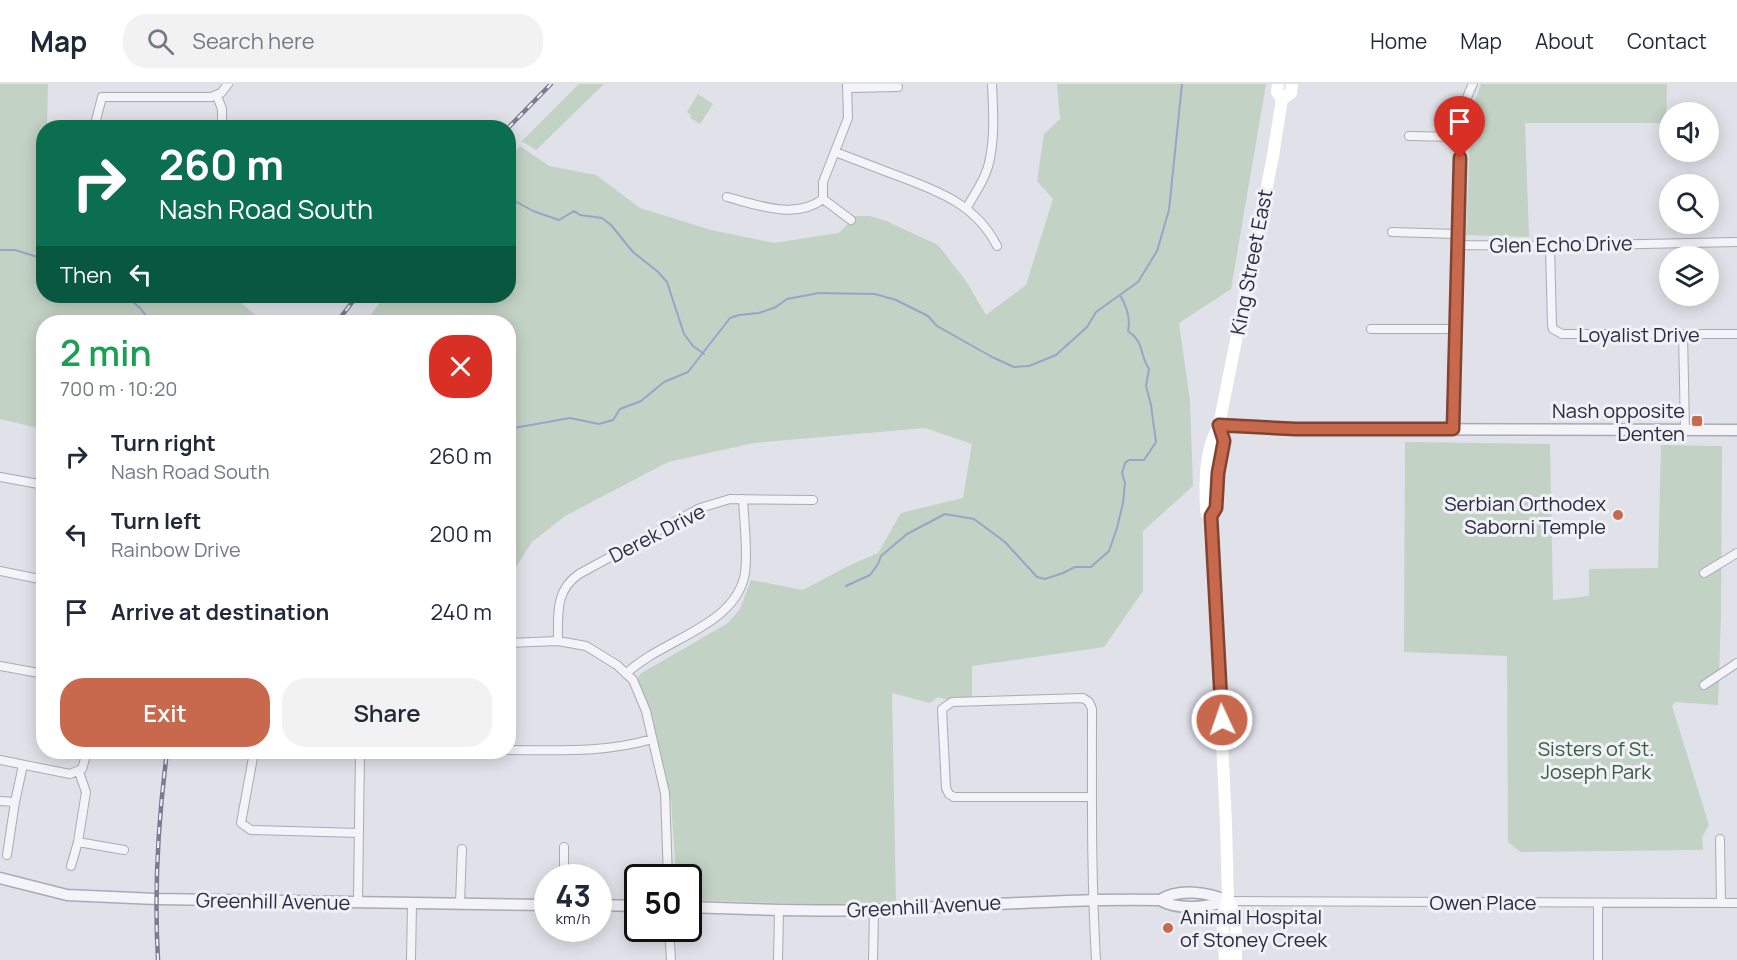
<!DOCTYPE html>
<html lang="en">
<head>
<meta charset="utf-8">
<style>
  body { margin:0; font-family:Manrope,sans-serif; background:#f2f2f3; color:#1f2937; height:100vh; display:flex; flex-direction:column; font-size:22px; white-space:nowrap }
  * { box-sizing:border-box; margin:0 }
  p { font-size:20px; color:#747a83 }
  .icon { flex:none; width:33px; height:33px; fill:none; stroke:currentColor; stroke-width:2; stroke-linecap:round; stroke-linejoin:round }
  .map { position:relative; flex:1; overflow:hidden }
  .sheet { position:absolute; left:36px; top:231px; width:480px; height:444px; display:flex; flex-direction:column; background:#fff; border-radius:24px; box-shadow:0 3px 15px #0003 }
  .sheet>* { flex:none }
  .hud { position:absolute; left:36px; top:36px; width:480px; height:183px; border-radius:24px; box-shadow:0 3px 15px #0003; background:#0b6e4f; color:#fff; overflow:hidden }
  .fabs { position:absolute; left:1659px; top:18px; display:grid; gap:12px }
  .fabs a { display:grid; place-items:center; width:60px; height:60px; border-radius:50%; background:#fff; box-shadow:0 3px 15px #0003; font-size:30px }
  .speed { position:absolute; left:534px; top:780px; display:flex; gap:12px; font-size:30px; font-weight:700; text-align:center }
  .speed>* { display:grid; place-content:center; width:78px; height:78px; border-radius:50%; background:#fff; box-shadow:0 3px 15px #0003; line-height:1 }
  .speed small { font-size:15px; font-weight:400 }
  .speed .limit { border:3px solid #111; border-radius:9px; background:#fff; color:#111 }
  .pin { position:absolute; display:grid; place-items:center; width:51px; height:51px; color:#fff; margin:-62px -26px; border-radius:50% 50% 50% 0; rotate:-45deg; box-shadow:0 0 6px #0007 }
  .pin .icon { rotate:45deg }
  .me { position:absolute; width:66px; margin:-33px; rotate:357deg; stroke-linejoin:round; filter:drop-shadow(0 0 4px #0008) }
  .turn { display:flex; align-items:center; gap:21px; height:126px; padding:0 24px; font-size:27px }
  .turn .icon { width:78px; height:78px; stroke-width:2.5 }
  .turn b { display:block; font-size:42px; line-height:51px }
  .then { display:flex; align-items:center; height:57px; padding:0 24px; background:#0003; gap:12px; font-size:22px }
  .round { display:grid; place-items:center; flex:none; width:63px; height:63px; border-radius:24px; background:#f2f2f3 }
  .overview { display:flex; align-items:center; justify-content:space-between; height:102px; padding:0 24px }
  h1 { font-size:36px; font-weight:600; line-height:45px; color:#1e9e55 }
  .primary-button { display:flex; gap:12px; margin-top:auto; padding:12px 24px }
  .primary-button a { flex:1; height:69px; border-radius:24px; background:#c8684c; color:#fff; font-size:24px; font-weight:600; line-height:69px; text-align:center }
  .primary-button a+a { background:#f2f2f3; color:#1f2937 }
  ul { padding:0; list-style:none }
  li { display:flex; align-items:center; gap:18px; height:78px; padding:0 24px }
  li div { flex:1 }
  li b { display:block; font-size:22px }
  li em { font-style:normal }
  header { display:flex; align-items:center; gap:36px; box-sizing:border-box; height:84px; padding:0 30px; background:#fff; border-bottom:2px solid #e0e1e3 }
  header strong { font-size:28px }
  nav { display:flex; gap:33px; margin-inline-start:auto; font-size:21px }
  .search { width:420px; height:54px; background:#f2f2f3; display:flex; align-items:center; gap:15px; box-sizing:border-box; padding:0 21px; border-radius:24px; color:#747a83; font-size:22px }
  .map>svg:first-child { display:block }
  .green { fill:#c2d2c4 }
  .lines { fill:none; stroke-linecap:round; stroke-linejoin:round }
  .stream { stroke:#9ea2c7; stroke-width:2 }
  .minor-casing { stroke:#aaaab6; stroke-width:10 }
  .tertiary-casing { stroke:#aaaab6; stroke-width:13 }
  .minor { stroke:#f4f3f7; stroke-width:8 }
  .tertiary { stroke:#f4f3f7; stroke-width:10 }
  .secondary { stroke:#fff; stroke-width:12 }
  .rail-casing { stroke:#7b7b92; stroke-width:4.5 }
  .rail { stroke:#f0f1f6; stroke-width:2; stroke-dasharray:7; stroke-linecap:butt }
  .route-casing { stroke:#824431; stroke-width:15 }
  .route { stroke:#c8684c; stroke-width:10 }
  .poi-dot { fill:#c8684c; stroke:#f0f1f6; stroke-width:2 }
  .labels { text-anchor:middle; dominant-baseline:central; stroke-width:6; stroke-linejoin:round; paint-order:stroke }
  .street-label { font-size:20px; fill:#2a2a40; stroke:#f0f1f6 }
  .poi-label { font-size:20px; fill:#2a2a40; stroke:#f0f1f6; text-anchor:end }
  .park-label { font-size:20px; fill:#385b3f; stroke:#f0f1f6 }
</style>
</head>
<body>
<header>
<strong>Map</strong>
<div class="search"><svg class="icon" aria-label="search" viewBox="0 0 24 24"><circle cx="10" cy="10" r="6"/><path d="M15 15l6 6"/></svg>Search here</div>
<nav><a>Home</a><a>Map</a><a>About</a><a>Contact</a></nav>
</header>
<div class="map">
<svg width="1737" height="876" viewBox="0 0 1737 876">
  <rect width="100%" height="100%" fill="#e1e1e9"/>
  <path class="green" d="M 0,0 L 48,0 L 47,43 L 44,44 L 44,212 L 233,212 L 264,238 L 44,238 L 43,345 L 0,335 Z
    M 579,0 L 604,0 L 536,66 L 522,57 Z
    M 1057,0 L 1266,0 L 1231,205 L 1179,239 L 1190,317 L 1193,402 L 1143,447 L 1143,507 L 1104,563 L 972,582 L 972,615 L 952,617 L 938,613 L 930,619 L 892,609 L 896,818 L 865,822 L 689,816 L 688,794 L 676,793 L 671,716 L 645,618 L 635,600 L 640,590 L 728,539 L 740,525 L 751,496 L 803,506 L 850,481 L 878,469 L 901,429 L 963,414 L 972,360 L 925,344 L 754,359 L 668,378 L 565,432 L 532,458 L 509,494 L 508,238 L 365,238 L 385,212 L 508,212 L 509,74 L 520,62 L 549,82 L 596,91 L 640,124 L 711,146 L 774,159 L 839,149 L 855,132 L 870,132 L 886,137 L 938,161 L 966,197 L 986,231 L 1026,201 L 1053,115 L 1037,97 L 1044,50 L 1060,35 Z
    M 1481,0 L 1667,0 L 1666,39 L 1525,39 L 1529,153 L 1466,151 L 1471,29 Z
    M 698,10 L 713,20 L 700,40 L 690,34 L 691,31 L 687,28 Z
    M 1405,358 L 1550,360 L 1553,516 L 1589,512 L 1589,485 L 1658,484 L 1661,361 L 1722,362 L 1721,530 L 1718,621 L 1675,618 L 1672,622 L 1709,741 L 1702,753 L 1703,766 L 1520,768 L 1508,758 L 1507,572 L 1404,568 Z"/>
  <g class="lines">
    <path class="stream" d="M 508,116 L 515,117 L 533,127 L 559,136 L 574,127 L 580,131 L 602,134 L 611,141 L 633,168 L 657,187 L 667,198 L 684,250 L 693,262 L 704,270
      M 0,166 L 15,166 L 44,175
      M 126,212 L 140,224 L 151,238
      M 508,345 L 570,334 L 599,340 L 613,336 L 620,325 L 641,317 L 664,298 L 688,288 L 730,234 L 739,231 L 759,229 L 776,223 L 787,215 L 819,209 L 875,210 L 896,216 L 928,232 L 937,242 L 992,273 L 1014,283 L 1029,282 L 1056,271 L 1087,243 L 1096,228 L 1138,198 L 1157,167 L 1169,126 L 1182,0
      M 846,502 L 870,491 L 878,480 L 881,472 L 907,450 L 945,430 L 974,435 L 1005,458 L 1037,493 L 1045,495 L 1063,489 L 1075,483 L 1091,483 L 1109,467 L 1117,444 L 1123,419 L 1125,399 L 1122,389 L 1125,379 L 1129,376 L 1144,376 L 1156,358 L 1151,321 L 1146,302 L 1149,285 C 1139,270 1145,259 1128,247 C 1131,234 1127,223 1120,211"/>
    <g class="minor-casing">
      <path id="minor" d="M 848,4 L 898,3
        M 217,12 L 222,25 L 222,44
        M 94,44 L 102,13 L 211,13 L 221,9 L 228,0
        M 1409,52 L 1460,53
        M 835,68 C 857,76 879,85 901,93 C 941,108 977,122 997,162
        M 727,113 C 757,121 796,136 823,115
        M 823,115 L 823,98 L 848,34 L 847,0
        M 823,115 L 851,136
        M 966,125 C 975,109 987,93 990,74 C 995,50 993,24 992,0
        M 1392,148 L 1457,150
        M 1458,161 L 1550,162 L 1737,158
        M 1550,162 L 1552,241 L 1553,245 L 1562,250 L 1737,250
        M 1371,245 L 1456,245
        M 1683,250 L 1685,346
        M 1453,345 L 1460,53 C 1462,34 1464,17 1473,0
        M 0,393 L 44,401
        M 0,487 L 44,496
        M 1704,489 L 1737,469
        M 558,557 C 558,531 555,506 579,490 L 700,424 L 730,415 L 813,416
        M 508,559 L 558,557 L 586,562 L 617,581 L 633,596 L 646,627 L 665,709 L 668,794
        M 0,582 L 44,590
        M 626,590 C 661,555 736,543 745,489 C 748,465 744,439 743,415
        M 1704,601 L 1737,579
        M 508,666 C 557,666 606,669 652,655
        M 254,668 L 241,739 L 251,746 L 359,749
        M 0,676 L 70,690 L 82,685 L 87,668
        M 1092,713 L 954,713 L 949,710 L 946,704 L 942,625 L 952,618 L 1083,614 L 1089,618 L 1092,625 C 1092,709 1091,792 1096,876
        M 0,717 L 15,718
        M 1720,755 L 1721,819
        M 78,758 L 124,766
        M 7,771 L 15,718 L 23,681
        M 71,782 L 78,758 L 86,708 L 79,688
        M 564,794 L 564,763
        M 358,817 L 360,668
        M 1228,817 L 1737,819
        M 1598,819 L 1598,876
        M 460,820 L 462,765
        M 669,844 L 671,876
        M 411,876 L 412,819
        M 778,876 L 779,826
        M 873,876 L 874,826"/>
    </g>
    <g class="tertiary-casing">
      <path id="tertiary" d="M 1219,341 L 1299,345 L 1737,346
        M 0,794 L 67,811 L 156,815 L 548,821
        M 1160,816 C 1179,804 1208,808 1228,817
        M 598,821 L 638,822
        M 688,823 C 749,825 811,828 872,826 C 968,823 1064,814 1160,816 C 1179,827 1208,823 1228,817"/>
    </g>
    <use href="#minor" class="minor"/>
    <use href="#tertiary" class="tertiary"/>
    <path class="secondary" d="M 1282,15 L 1291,9 L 1292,0
      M 1219,341 L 1224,357 L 1218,389 L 1216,424 L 1211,432 L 1226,739 L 1228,817 L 1222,832 L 1225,876
      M 1211,432 L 1207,430 L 1206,426 C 1205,397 1204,368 1219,341 L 1273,72 L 1282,15 L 1277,8 L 1278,0
      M 1228,817 L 1236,831 L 1236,876"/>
    <g class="rail-casing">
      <path id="rail" d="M 508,44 L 551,0
        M 337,238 L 357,212
        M 158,876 C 154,806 158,737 167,668"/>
    </g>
    <use href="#rail" class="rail"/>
  </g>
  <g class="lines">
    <g class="route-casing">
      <path id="route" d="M 1222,636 L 1211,432 L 1216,424 L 1218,389 L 1224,357 L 1219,341 L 1295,345 L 1453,345 L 1460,74"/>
    </g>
    <use href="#route" class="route"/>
  </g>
  <g class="poi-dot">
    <rect x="1691" y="331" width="12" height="12" rx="3"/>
    <circle cx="1618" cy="431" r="6"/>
    <circle cx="1168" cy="844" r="6"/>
  </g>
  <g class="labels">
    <g class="street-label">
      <text transform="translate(1561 160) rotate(-1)">Glen Echo Drive</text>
      <text transform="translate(1251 178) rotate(-79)">King Street East</text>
      <text x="1639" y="250">Loyalist Drive</text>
      <text transform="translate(657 449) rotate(-27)">Derek Drive</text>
      <text transform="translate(273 817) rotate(1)">Greenhill Avenue</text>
      <text x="1483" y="818">Owen Place</text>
      <text transform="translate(924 822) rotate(-3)">Greenhill Avenue</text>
    </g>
    <g class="poi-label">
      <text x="1685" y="326">Nash opposite<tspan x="1685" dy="23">Denten</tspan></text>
      <text x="1606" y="419">Serbian Orthodex<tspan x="1606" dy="23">Saborni Temple</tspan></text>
      <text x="1180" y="832" text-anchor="start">Animal Hospital<tspan x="1180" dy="23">of Stoney Creek</tspan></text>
    </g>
    <g class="park-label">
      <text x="1596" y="664">Sisters of St.<tspan x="1596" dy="23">Joseph Park</tspan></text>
    </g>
  </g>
</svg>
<div class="fabs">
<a><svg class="icon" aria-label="sound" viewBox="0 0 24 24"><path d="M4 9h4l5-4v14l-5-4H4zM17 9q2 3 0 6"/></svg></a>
<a><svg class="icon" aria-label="search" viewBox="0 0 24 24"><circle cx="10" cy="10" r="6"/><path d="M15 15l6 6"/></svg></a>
<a><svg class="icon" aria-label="layers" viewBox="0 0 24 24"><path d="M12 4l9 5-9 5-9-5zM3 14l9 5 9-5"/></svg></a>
</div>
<div class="speed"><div>43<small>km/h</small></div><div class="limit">50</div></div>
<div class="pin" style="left:1460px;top:74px;background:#d93025"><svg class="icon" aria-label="arrive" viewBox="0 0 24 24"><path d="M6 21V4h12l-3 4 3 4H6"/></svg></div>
<svg class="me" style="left:1222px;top:636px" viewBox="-20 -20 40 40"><circle r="17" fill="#c8684c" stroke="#fff" stroke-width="3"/><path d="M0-11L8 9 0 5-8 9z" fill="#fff"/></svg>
<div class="hud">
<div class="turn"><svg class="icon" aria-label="right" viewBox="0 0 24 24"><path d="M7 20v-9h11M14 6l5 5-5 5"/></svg><div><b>260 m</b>Nash Road South</div></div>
<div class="then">Then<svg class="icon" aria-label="left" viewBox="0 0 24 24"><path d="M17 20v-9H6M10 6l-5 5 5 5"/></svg></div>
</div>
<section class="sheet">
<div class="overview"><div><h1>2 min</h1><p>700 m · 10:20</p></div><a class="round" style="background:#d93025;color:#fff"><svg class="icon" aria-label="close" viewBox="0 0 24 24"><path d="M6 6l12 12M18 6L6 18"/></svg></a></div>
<ul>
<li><svg class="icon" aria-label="right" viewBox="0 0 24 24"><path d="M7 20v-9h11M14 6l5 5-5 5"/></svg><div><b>Turn right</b><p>Nash Road South</p></div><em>260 m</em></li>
<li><svg class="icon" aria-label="left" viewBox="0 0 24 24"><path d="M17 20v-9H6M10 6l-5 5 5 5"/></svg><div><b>Turn left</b><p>Rainbow Drive</p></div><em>200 m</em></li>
<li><svg class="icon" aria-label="arrive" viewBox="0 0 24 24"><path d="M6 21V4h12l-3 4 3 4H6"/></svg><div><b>Arrive at destination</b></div><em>240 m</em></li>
</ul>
<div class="primary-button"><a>Exit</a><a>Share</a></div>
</section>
</div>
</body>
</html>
